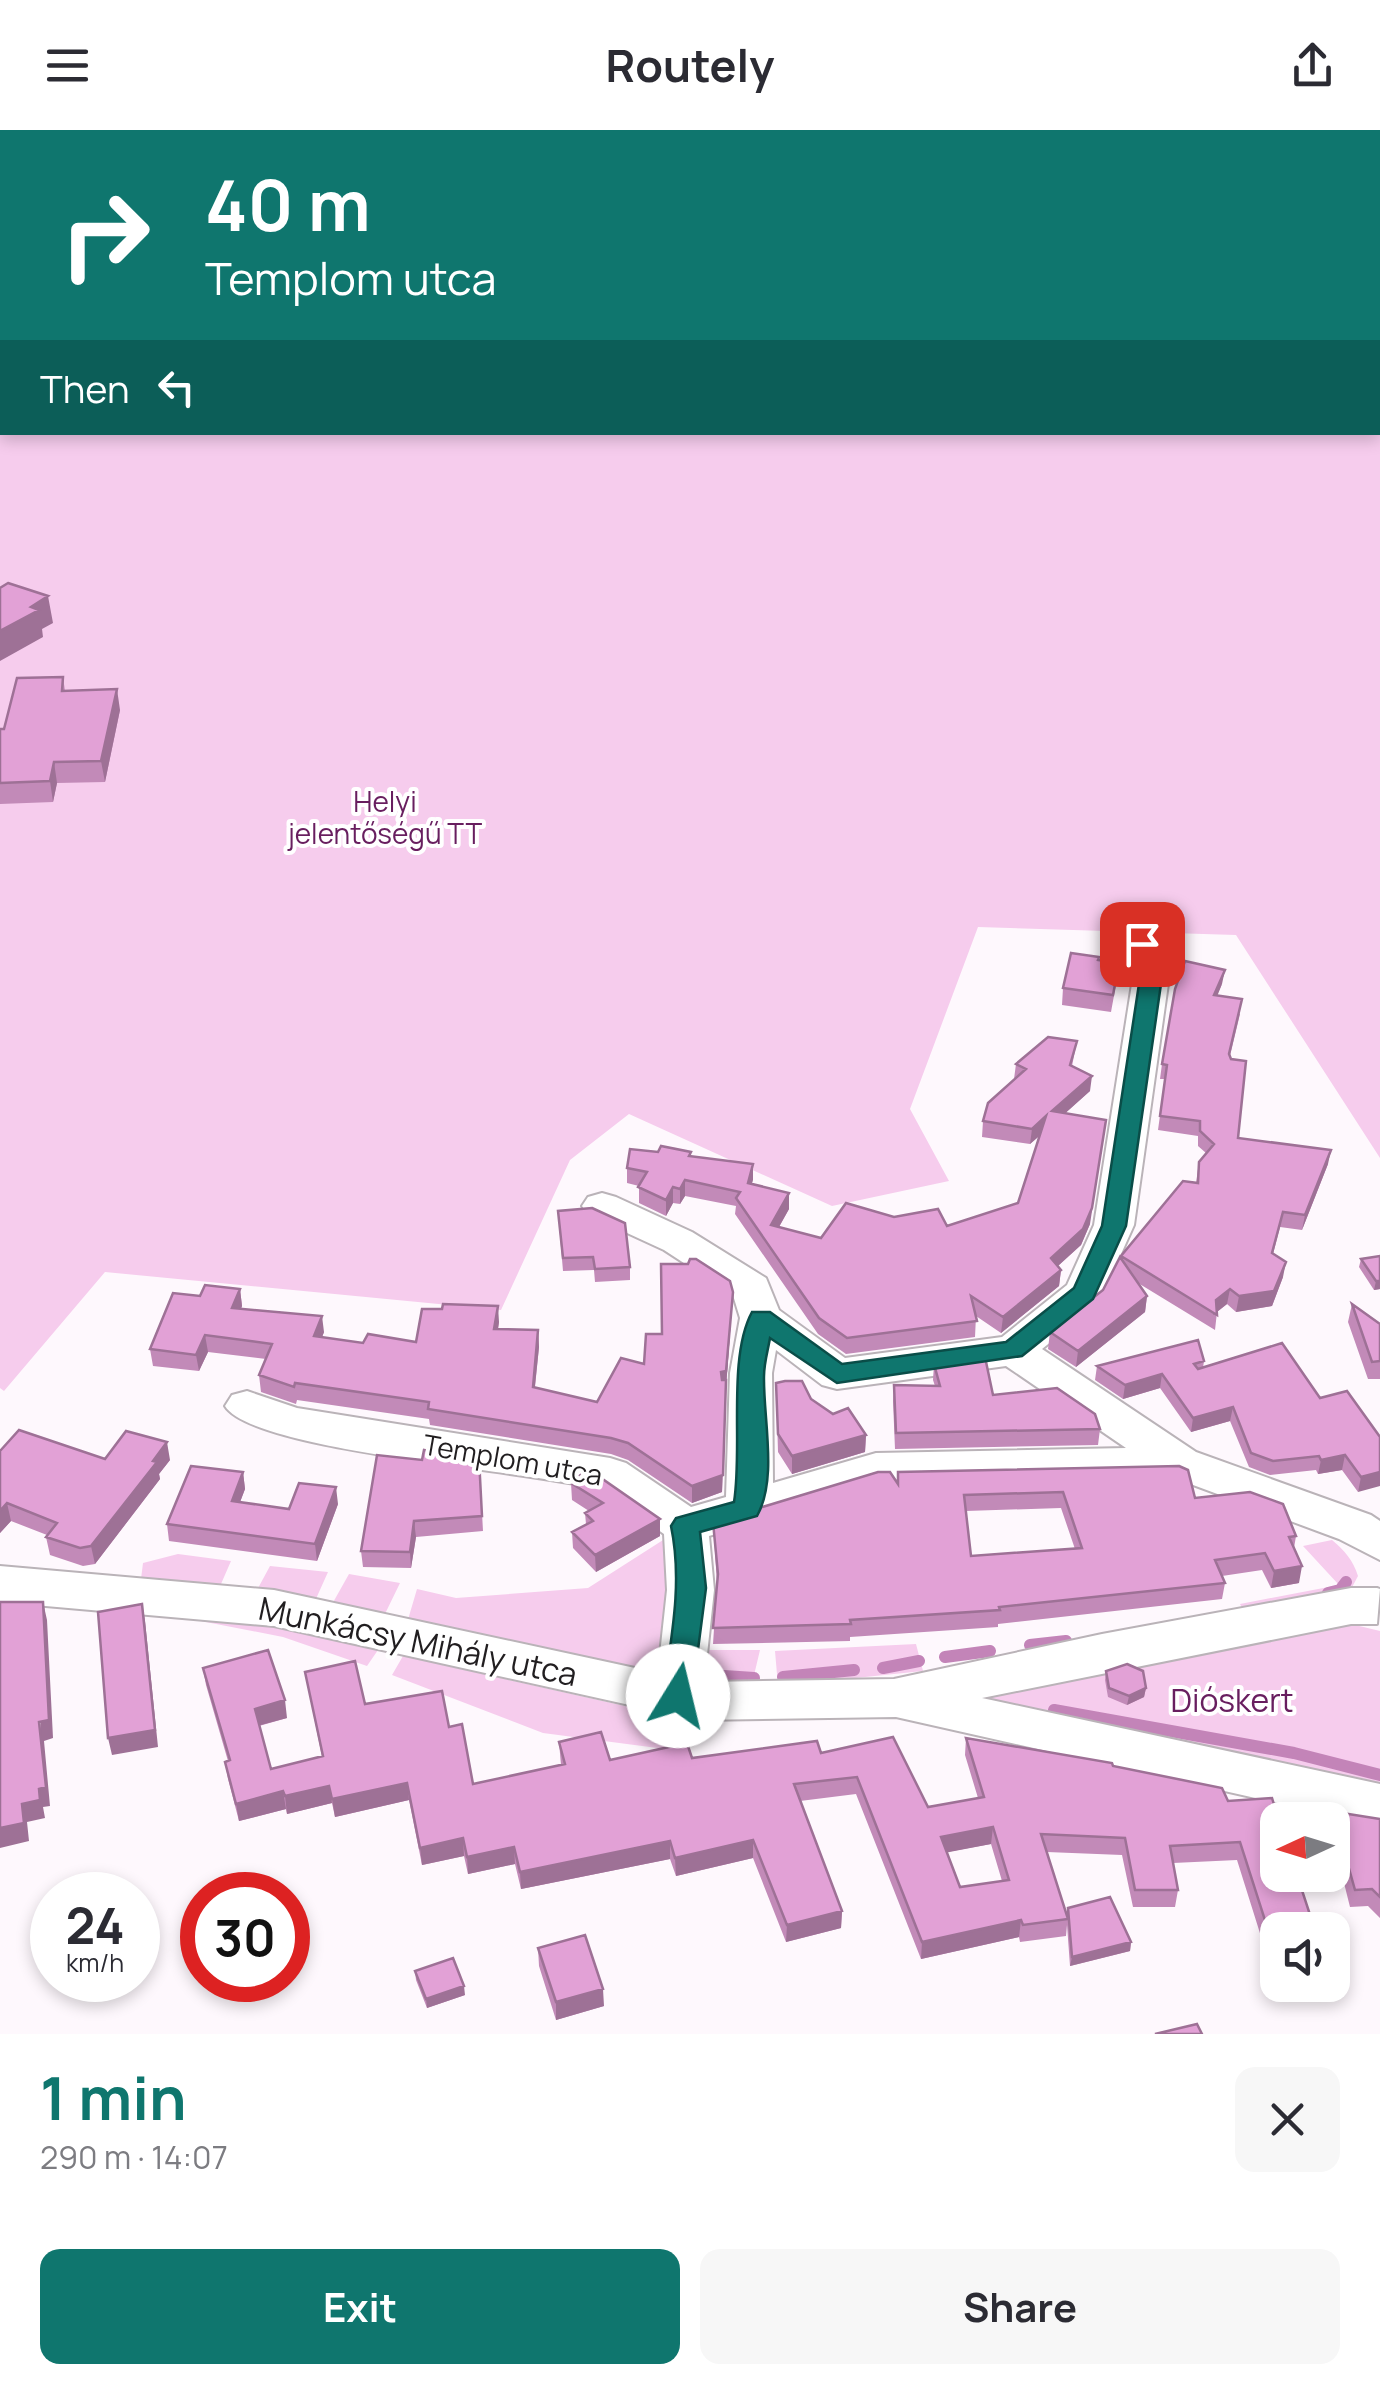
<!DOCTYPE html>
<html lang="en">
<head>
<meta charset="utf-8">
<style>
  body { margin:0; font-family:Manrope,sans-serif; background:#f7f7f7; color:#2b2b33; height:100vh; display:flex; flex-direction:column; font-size:38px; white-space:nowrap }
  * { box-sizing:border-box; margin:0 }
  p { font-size:32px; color:#7c7c81 }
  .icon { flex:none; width:55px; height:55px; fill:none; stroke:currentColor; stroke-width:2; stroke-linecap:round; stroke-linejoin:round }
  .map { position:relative; height:1904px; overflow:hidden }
  .details { display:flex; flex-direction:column; background:#fff; flex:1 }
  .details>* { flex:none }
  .hud { position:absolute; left:0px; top:0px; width:1380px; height:305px; box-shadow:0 5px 15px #0003; background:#0f766e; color:#fff; overflow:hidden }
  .needle { width:65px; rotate:266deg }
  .buttons { position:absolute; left:1260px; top:1672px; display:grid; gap:20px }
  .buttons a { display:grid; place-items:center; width:90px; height:90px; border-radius:20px; background:#fff; box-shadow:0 5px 15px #0003; font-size:50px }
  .speed { position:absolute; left:30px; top:1742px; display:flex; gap:20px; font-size:50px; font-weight:700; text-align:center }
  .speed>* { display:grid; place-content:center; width:130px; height:130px; border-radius:50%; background:#fff; box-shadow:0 5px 15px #0003; line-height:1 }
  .speed small { font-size:25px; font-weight:400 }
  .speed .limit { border:15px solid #d22; background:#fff; color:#111 }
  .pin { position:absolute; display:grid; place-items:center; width:85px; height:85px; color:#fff; margin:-42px; border-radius:20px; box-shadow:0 5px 15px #0006 }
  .me { position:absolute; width:110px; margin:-55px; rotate:9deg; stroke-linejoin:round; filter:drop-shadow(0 0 8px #0008) }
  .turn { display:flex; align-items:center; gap:35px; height:210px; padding:0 40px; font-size:45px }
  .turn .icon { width:130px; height:130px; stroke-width:2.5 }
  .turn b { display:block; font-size:70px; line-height:85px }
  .then { display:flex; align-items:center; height:95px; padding:0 40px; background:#0003; gap:20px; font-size:38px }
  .round { display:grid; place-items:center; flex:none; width:105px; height:105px; border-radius:20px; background:#f7f7f7 }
  .head { display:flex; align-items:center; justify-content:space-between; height:170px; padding:0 40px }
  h1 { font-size:60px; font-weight:700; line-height:75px; color:#0f766e }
  .primary-button { display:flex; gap:20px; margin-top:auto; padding:20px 40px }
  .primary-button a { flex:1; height:115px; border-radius:20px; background:#0f766e; color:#fff; font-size:40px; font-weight:700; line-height:115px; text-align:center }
  .primary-button a+a { background:#f7f7f7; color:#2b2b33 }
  header { display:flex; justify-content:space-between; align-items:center; height:130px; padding:0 40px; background:#fff; font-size:45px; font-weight:700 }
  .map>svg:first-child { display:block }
  .green { fill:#f6cced; fill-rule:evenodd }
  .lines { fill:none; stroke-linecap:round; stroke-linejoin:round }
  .stream { stroke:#c384b8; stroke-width:12 }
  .minor-casing { stroke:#bab3b8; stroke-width:4 }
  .minor { fill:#fff; fill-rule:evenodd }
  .wall { fill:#c28ab8; fill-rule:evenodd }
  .shaded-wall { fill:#9e7196 }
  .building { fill:#e2a1d6; stroke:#9e7196; stroke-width:2.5; fill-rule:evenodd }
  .route { fill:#0f766e; stroke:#0a4d48; stroke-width:2.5 }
  .labels { text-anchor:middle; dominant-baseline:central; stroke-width:8; stroke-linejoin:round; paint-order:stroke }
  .park-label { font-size:28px; fill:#681e5f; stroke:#fff }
  .street-label { font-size:28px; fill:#211e20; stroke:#fff }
  .near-street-label { font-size:32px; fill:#211e20; stroke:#fff }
  .near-park-label { font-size:32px; fill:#681e5f; stroke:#fff }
</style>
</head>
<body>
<header><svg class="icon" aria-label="menu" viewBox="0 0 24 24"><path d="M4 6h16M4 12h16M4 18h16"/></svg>Routely<svg class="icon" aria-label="share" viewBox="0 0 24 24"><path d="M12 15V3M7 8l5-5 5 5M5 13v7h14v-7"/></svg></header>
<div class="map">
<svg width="1380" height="1904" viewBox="0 0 1380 1904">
  <rect width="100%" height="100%" fill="#fef8fd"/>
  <path class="green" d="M 0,0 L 1380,0 L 1380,1028 L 1236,805 L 978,797 L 910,979 L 949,1051 L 832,1076 L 629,984 L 570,1030 L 501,1180 L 105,1142 L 4,1261 L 0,1258 ZM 2,2 L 1378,2 L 1378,302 L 2,302 Z
    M 685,1396 L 654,1548 L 407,1493 L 417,1459 L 456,1468 L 588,1458 Z
    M 1332,1410 C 1345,1421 1353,1430 1358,1446 L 1349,1463 L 1248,1489 L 1240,1474 L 1339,1455 L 1303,1416 Z
    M 178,1424 L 231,1431 L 221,1454 L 141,1449 L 143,1433 Z
    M 270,1436 L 328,1442 L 315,1471 L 257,1460 Z
    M 349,1444 L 400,1453 L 383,1488 L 331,1476 Z
    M 180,1487 L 287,1496 L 378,1520 L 367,1536 L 283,1507 Z
    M 1351,1494 L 1380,1501 L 1380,1662 L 954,1565 Z
    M 916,1514 L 923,1541 L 778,1556 L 775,1521 Z
    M 699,1520 L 760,1520 L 751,1558 L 711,1556 L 700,1532 Z
    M 403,1526 L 665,1585 L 665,1619 L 543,1603 L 392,1545 Z"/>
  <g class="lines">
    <path class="stream" d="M 1328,1463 L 1340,1460 L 1346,1452
      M 1030,1515 L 1066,1511
      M 945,1527 L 990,1521
      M 883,1538 L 919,1531
      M 709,1545 L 754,1548
      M 783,1547 L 854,1540
      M 1054,1580 L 1294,1623 L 1380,1645"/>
    <g class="minor-casing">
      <path id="minor" d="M 1142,803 L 1154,807 L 1168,854 L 1134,1095 L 1099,1173 L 1042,1219 L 1196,1322 L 1371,1385 L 1380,1391 L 1380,1430 L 1339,1409 L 1177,1349 L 876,1355 L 709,1406 L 714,1460 L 704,1552 L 894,1549 L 1102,1504 L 1351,1458 L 1377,1458 L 1380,1459 L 1377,1494 L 1351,1494 L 982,1568 L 1380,1654 L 1380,1696 L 896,1587 L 697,1590 L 274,1496 L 0,1472 L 0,1436 L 274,1460 L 658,1543 L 667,1460 L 664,1404 C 644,1390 617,1364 594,1358 C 530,1341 252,1321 225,1276 L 232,1265 L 247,1261 L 297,1278 L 610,1328 L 626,1333 L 691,1377 L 726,1367 L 730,1243 L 740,1188 L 733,1165 L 664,1120 L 588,1085 L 582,1076 L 588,1067 L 602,1063 L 616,1067 L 692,1102 L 766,1148 L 779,1180 L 845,1228 L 1002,1207 L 1067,1155 L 1094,1095 L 1132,854 L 1124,814 L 1130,807 ZM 776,1220 L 822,1255 L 837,1259 L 1006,1236 L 1126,1318 L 876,1323 L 773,1353 L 772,1243 Z"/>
    </g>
    <use href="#minor" class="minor"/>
  </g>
  <path class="wall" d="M 63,547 L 65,561 L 120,580 L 105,652 L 57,653 L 53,672 L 0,674 L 0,599 L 4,599 Z
    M 1117,849 L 1111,882 L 1062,875 L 1063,858 Z
    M 1222,854 L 1217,865 L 1240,884 L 1230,926 L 1238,1008 L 1328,1034 L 1302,1100 L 1280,1097 L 1273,1124 L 1283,1147 L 1272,1176 L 1236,1182 L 1227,1174 L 1217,1182 L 1215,1200 L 1138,1153 L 1147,1166 L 1145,1182 L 1076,1237 L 1048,1219 L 1050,1202 L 1103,1160 L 1121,1126 L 1196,1053 L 1199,1032 L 1206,1023 L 1198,1016 L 1198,1006 L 1158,1000 L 1165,949 L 1160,949 L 1162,934 Z
    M 1077,911 L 1072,936 L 1090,961 L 1065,983 L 1090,1094 L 1081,1115 L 1058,1136 L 1061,1140 L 1059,1156 L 1001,1203 L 976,1186 L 975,1207 L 846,1224 L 818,1204 L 735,1084 L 736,1076 L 685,1066 L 680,1074 L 673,1073 L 666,1086 L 639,1073 L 639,1056 L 627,1053 L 627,1038 L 691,1026 L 753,1034 L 752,1054 L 789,1063 L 789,1079 L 779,1097 L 821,1108 L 894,1087 L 947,1096 L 1018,1073 L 1039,1006 L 1030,1014 L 982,1007 L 983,991 L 1014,949 L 1016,934 Z
    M 559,1094 L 630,1137 L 630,1150 L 595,1152 L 594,1140 L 563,1141 Z
    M 1380,1126 L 1380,1159 L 1374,1160 L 1359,1137 L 1361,1129 Z
    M 240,1159 L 242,1176 L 241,1179 L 324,1202 L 322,1207 L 363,1213 L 416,1212 L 499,1192 L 498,1200 L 538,1200 L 539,1217 L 535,1257 L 597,1272 L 644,1234 L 662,1204 L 733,1162 L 726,1258 L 722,1362 L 692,1373 L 628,1330 L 611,1324 L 430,1295 L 429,1289 L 297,1270 L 296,1274 L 261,1262 L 259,1245 L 266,1229 L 208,1222 L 199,1241 L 153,1236 L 150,1219 L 200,1166 Z
    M 1352,1174 L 1380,1194 L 1380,1249 L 1368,1249 L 1348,1192 Z
    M 1204,1231 L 1203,1238 L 1320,1268 L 1380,1307 L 1358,1362 L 1342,1340 L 1318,1344 L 1316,1340 L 1270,1345 L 1249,1337 L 1230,1291 L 1191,1302 L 1160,1258 L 1123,1269 L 1095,1250 L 1097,1236 Z
    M 934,1234 L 993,1265 L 1100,1299 L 1098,1315 L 895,1319 L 893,1271 L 894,1255 L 935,1256 L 933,1250 Z
    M 776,1253 L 811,1269 L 866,1305 L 865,1322 L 792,1344 L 778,1322 Z
    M 0,1321 L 105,1329 L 170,1330 L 159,1344 L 160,1349 L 95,1434 L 83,1436 L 50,1425 L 46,1407 L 47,1405 L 11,1391 L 0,1403 Z
    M 479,1328 L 483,1401 L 416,1407 L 411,1438 L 363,1437 L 361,1421 L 422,1330 Z
    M 243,1342 L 245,1359 L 240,1372 L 289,1379 L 338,1374 L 317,1431 L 169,1411 L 167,1394 Z
    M 898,1342 L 1195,1368 L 1296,1406 L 1294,1418 L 1299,1453 L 1271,1458 L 1262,1440 L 1222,1446 L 1225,1453 L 1222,1469 L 998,1494 L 998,1497 L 850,1507 L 850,1511 L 713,1514 L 717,1453 L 713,1392 L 897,1352 ZM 1061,1378 L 1075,1419 L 971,1426 L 966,1381 Z
    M 571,1353 L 660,1389 L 660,1406 L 596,1442 L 573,1418 L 572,1402 L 586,1394 L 585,1383 L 589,1381 L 572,1370 Z
    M 203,1538 L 287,1588 L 259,1596 L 271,1639 L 322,1627 L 305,1542 L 365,1574 L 449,1597 L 473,1654 L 561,1635 L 559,1612 L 610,1630 L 821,1623 L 928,1677 L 978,1668 L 965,1625 L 966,1608 L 1113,1636 L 1228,1671 L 1276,1681 L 1380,1689 L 1380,1788 L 1368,1776 L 1350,1777 L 1344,1753 L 1300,1754 L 1278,1800 L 1278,1851 L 1275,1851 L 1237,1730 L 1173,1733 L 1178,1760 L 1175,1777 L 1133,1777 L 1122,1725 L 1047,1722 L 1067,1785 L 1068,1778 L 1131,1812 L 1130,1821 L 1070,1836 L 1067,1795 L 1066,1806 L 1020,1812 L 1019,1807 L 921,1829 L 856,1664 L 800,1671 L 842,1781 L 841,1798 L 786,1812 L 753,1728 L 676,1746 L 670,1729 L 521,1759 L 515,1734 L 468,1744 L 464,1726 L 422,1735 L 409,1670 L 335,1687 L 332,1673 L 287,1684 L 286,1679 L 239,1691 L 228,1649 L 225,1632 L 228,1631 L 206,1555 ZM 1332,1690 L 1332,1745 L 1278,1745 ZM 991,1714 L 1002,1751 L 960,1757 L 947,1722 Z
    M 1106,1541 L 1146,1558 L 1144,1567 L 1127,1575 L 1108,1567 L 1105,1550 Z
    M 538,1818 L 604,1876 L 556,1890 L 539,1836 Z
    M 415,1841 L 465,1865 L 427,1878 L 416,1850 Z"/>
  <path class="shaded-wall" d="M 48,466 L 53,493 L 42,499 L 43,507 L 0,531 L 0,501 L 31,477 Z
    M 117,559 L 120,580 L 105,652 L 101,631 Z
    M 54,632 L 57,653 L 53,672 L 50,651 Z
    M 1225,840 L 1222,854 L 1212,879 L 1214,865 Z
    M 1092,946 L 1090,961 L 1050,997 L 1052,981 Z
    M 1046,986 L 1044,1002 L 1030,1014 L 1032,999 Z
    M 1106,990 L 1090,1094 L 1081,1115 L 1049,1144 L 1051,1128 Z
    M 1331,1020 L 1328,1034 L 1302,1100 L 1305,1085 Z
    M 753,1034 L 753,1050 L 748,1068 L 748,1053 Z
    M 685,1050 L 685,1066 L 680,1074 L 680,1059 Z
    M 673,1057 L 673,1073 L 666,1086 L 666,1070 Z
    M 789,1063 L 789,1079 L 771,1111 L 771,1095 Z
    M 1286,1132 L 1283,1147 L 1272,1176 L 1236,1182 L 1239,1166 Z
    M 1061,1140 L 1059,1156 L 1001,1203 L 1003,1187 Z
    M 1376,1151 L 1380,1151 L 1380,1159 L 1374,1160 Z
    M 240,1159 L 242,1176 L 234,1195 L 232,1178 Z
    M 1230,1159 L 1227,1174 L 1213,1185 L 1216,1170 Z
    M 733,1162 L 726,1258 L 722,1362 L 692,1373 L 692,1356 L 721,1259 L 721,1242 Z
    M 1147,1166 L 1145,1182 L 1076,1237 L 1078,1221 Z
    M 498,1176 L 499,1192 L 495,1216 L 494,1199 Z
    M 322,1186 L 324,1202 L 316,1223 L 314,1206 Z
    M 538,1200 L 539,1217 L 533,1274 L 533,1257 Z
    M 205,1205 L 208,1222 L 199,1241 L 196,1225 Z
    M 1162,1244 L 1160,1258 L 1123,1269 L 1125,1255 Z
    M 1233,1277 L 1230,1291 L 1191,1302 L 1193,1288 Z
    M 866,1305 L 865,1322 L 792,1344 L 792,1326 Z
    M 167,1312 L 170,1330 L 159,1344 L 160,1349 L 95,1434 L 91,1416 Z
    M 1345,1325 L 1342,1340 L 1318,1344 L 1321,1330 Z
    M 243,1342 L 245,1359 L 234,1388 L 232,1371 Z
    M 1380,1342 L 1380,1356 L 1358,1362 L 1361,1347 Z
    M 336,1357 L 338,1374 L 317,1431 L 315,1414 Z
    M 7,1373 L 11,1391 L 0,1403 L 0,1381 Z
    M 660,1389 L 660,1406 L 596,1442 L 595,1425 Z
    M 414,1391 L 416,1407 L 411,1438 L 410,1422 Z
    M 1302,1436 L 1299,1453 L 1271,1458 L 1274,1441 Z
    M 43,1472 L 47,1490 L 53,1608 L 44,1611 L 50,1676 L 43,1677 L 45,1688 L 27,1692 L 29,1711 L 0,1718 L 0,1698 L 22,1674 L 39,1659 Z
    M 142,1474 L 145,1491 L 158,1617 L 112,1625 L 108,1608 Z
    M 1146,1558 L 1144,1567 L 1127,1575 L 1129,1566 Z
    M 285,1570 L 287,1588 L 257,1596 L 255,1579 Z
    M 407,1653 L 409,1670 L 335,1687 L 332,1669 Z
    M 329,1656 L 332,1673 L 287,1684 L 285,1666 Z
    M 283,1661 L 286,1679 L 239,1691 L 236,1674 Z
    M 993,1697 L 991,1714 L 939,1724 L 941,1707 Z
    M 463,1708 L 464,1726 L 422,1735 L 420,1718 Z
    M 753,1710 L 753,1728 L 676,1746 L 675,1728 Z
    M 670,1711 L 670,1729 L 521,1759 L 520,1742 Z
    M 514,1717 L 515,1734 L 468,1744 L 467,1727 Z
    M 842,1781 L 841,1798 L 786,1812 L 787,1795 Z
    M 1021,1790 L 1019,1807 L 921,1829 L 922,1812 Z
    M 1131,1812 L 1130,1821 L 1070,1836 L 1072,1827 Z
    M 464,1856 L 465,1865 L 427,1878 L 426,1869 Z
    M 603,1859 L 604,1876 L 556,1890 L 556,1872 Z"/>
  <path class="building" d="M 8,453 L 48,466 L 31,477 L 39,480 L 0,501 L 0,458 Z
    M 63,547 L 62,561 L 117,559 L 101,631 L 54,632 L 50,651 L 0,653 L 0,599 L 4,599 L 17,548 Z
    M 1071,823 L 1099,827 L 1098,830 L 1119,833 L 1113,865 L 1063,858 Z
    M 1185,831 L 1225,840 L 1214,865 L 1242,869 L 1229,924 L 1231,929 L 1246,931 L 1238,1008 L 1331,1020 L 1305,1085 L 1283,1082 L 1272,1123 L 1286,1132 L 1274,1161 L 1239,1166 L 1230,1159 L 1216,1170 L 1217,1185 L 1121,1126 L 1183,1051 L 1198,1053 L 1199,1032 L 1214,1014 L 1200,1001 L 1200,991 L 1160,986 L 1167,935 L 1162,934 L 1175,859 Z
    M 1048,907 L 1077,911 L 1070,935 L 1092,946 L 1052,981 L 1106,990 L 1092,1078 L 1083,1099 L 1051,1128 L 1061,1140 L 1003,1187 L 971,1166 L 977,1191 L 847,1208 L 819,1188 L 736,1068 L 740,1062 L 685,1050 L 680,1059 L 673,1057 L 666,1070 L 638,1057 L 647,1042 L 627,1038 L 630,1019 L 658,1022 L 661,1016 L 691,1022 L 689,1026 L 753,1034 L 748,1053 L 789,1063 L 771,1095 L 821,1108 L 846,1073 L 894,1087 L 938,1079 L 947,1096 L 1018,1073 L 1046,986 L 1032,999 L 983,991 L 988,973 L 1026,939 L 1016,934 Z
    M 592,1078 L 625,1093 L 630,1137 L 595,1139 L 593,1127 L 563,1128 L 558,1081 Z
    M 1380,1126 L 1380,1151 L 1376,1151 L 1361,1129 Z
    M 1120,1127 L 1147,1166 L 1078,1221 L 1050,1202 L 1103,1160 Z
    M 690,1129 L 696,1129 L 730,1151 L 733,1162 L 726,1241 L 721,1242 L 722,1250 L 726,1250 L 723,1345 L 692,1356 L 628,1313 L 611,1308 L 428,1279 L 429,1272 L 295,1253 L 294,1257 L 259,1245 L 272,1214 L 205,1205 L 196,1225 L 150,1219 L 173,1163 L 200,1166 L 205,1155 L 240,1159 L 232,1178 L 322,1186 L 314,1206 L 363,1213 L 368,1204 L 416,1212 L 422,1179 L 442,1179 L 443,1174 L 498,1176 L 494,1199 L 538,1200 L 533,1257 L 597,1272 L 621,1228 L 644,1234 L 646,1204 L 662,1204 L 661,1134 L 688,1134 Z
    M 1352,1174 L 1380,1194 L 1380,1231 L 1372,1232 Z
    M 1198,1210 L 1204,1231 L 1194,1234 L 1198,1239 L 1282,1213 L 1320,1268 L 1347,1261 L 1380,1307 L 1380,1342 L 1361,1347 L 1345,1325 L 1321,1330 L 1319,1326 L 1273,1331 L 1251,1323 L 1233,1277 L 1193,1288 L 1162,1244 L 1125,1255 L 1097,1236 Z
    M 985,1227 L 993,1265 L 1057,1258 L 1095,1284 L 1100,1299 L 896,1303 L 894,1255 L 940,1256 L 934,1234 Z
    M 785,1251 L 802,1251 L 811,1269 L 833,1284 L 848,1278 L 866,1305 L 792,1326 L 778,1304 L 776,1253 Z
    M 19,1300 L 105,1329 L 126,1301 L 167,1312 L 153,1331 L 157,1332 L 91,1416 L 80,1418 L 46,1407 L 57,1393 L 7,1373 L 0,1381 L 0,1321 Z
    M 424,1320 L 479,1328 L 482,1386 L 414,1391 L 410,1422 L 361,1421 L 377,1325 L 422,1330 Z
    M 191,1336 L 243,1342 L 232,1371 L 289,1379 L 299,1353 L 336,1357 L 315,1414 L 167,1394 Z
    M 1179,1336 L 1188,1340 L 1195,1368 L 1250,1362 L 1283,1374 L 1296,1406 L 1289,1407 L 1302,1436 L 1274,1441 L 1265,1423 L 1215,1430 L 1225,1453 L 999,1477 L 1000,1480 L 850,1490 L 851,1494 L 713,1498 L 718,1444 L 713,1392 L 878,1342 L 890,1342 L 898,1354 L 898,1342 ZM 1063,1362 L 1082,1418 L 971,1426 L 964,1365 Z
    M 583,1343 L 601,1348 L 660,1389 L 595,1425 L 572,1402 L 593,1391 L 585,1383 L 603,1373 L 571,1353 Z
    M 0,1472 L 43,1472 L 49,1590 L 39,1592 L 46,1657 L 39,1659 L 40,1670 L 22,1674 L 24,1693 L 0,1698 Z
    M 142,1474 L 155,1600 L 108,1608 L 98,1482 Z
    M 268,1520 L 285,1570 L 255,1579 L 271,1639 L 323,1626 L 305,1542 L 355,1531 L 365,1574 L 442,1561 L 449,1597 L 462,1594 L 473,1654 L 565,1634 L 559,1612 L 601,1602 L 610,1630 L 687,1613 L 692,1628 L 817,1611 L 821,1623 L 893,1607 L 928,1677 L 984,1667 L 966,1608 L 1112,1633 L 1113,1636 L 1222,1658 L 1228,1671 L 1272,1668 L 1276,1681 L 1336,1682 L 1380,1689 L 1380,1767 L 1372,1759 L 1355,1760 L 1348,1735 L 1332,1736 L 1332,1690 L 1278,1690 L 1278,1745 L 1297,1745 L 1315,1800 L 1278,1800 L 1278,1831 L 1240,1712 L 1170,1716 L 1178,1760 L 1135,1760 L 1125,1708 L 1041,1704 L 1068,1789 L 1023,1795 L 1021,1790 L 922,1812 L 857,1647 L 794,1654 L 842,1781 L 787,1795 L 753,1710 L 675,1728 L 670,1711 L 520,1742 L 514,1717 L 467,1727 L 463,1708 L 420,1718 L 407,1653 L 332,1669 L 329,1656 L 285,1666 L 283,1661 L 236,1674 L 225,1632 L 230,1630 L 203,1538 ZM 993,1697 L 1009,1750 L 960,1757 L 941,1707 Z
    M 1127,1534 L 1143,1541 L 1146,1558 L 1129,1566 L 1109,1558 L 1106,1541 Z
    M 1110,1767 L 1131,1812 L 1072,1827 L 1068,1778 Z
    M 585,1805 L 603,1859 L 556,1872 L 538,1818 Z
    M 453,1828 L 464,1856 L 426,1869 L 415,1841 Z
    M 1197,1894 L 1202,1904 L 1155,1904 Z"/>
  <path class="route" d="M 1142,808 L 1153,814 L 1161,854 L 1126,1096 L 1093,1169 L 1022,1226 L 837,1253 L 770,1208 C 768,1220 764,1233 764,1246 C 763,1288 778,1348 757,1386 L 700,1402 L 706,1458 L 692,1566 L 688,1575 L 678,1578 L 667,1575 L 663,1566 C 671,1509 683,1453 671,1396 L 676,1388 L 734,1372 C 743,1318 727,1228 752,1182 L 770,1182 L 842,1234 L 1006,1212 L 1074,1158 L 1102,1096 L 1139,854 L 1132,814 Z"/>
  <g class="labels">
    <g class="park-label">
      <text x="385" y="671">Helyi<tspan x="385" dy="32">jelentőségű TT</tspan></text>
    </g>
    <g class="street-label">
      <text transform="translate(513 1329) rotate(10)">Templom utca</text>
    </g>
    <g class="near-street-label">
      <text transform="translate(418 1511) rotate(12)">Munkácsy Mihály utca</text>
    </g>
    <g class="near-park-label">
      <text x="1232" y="1570">Dióskert</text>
    </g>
  </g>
</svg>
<div class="buttons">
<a><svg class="needle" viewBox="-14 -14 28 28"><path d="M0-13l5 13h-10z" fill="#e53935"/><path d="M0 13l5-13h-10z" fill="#7c7c81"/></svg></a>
<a><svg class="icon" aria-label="sound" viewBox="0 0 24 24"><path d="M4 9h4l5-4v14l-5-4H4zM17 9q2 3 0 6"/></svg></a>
</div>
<div class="speed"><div>24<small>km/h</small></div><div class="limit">30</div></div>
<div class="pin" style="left:1142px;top:814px;background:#d93025"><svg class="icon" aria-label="arrive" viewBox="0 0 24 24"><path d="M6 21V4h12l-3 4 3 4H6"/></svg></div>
<svg class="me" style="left:678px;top:1566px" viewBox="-20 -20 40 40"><circle r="19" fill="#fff"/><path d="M0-13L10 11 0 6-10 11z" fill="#0f766e"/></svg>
<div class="hud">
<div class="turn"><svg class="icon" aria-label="right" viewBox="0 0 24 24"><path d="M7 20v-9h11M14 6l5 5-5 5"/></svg><div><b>40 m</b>Templom utca</div></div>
<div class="then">Then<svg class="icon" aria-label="left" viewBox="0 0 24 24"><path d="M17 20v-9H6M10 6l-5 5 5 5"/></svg></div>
</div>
</div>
<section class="details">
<div class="head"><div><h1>1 min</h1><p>290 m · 14:07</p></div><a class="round"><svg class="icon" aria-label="close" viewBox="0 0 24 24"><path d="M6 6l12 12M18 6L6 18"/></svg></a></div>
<div class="primary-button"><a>Exit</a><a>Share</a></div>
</section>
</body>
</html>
